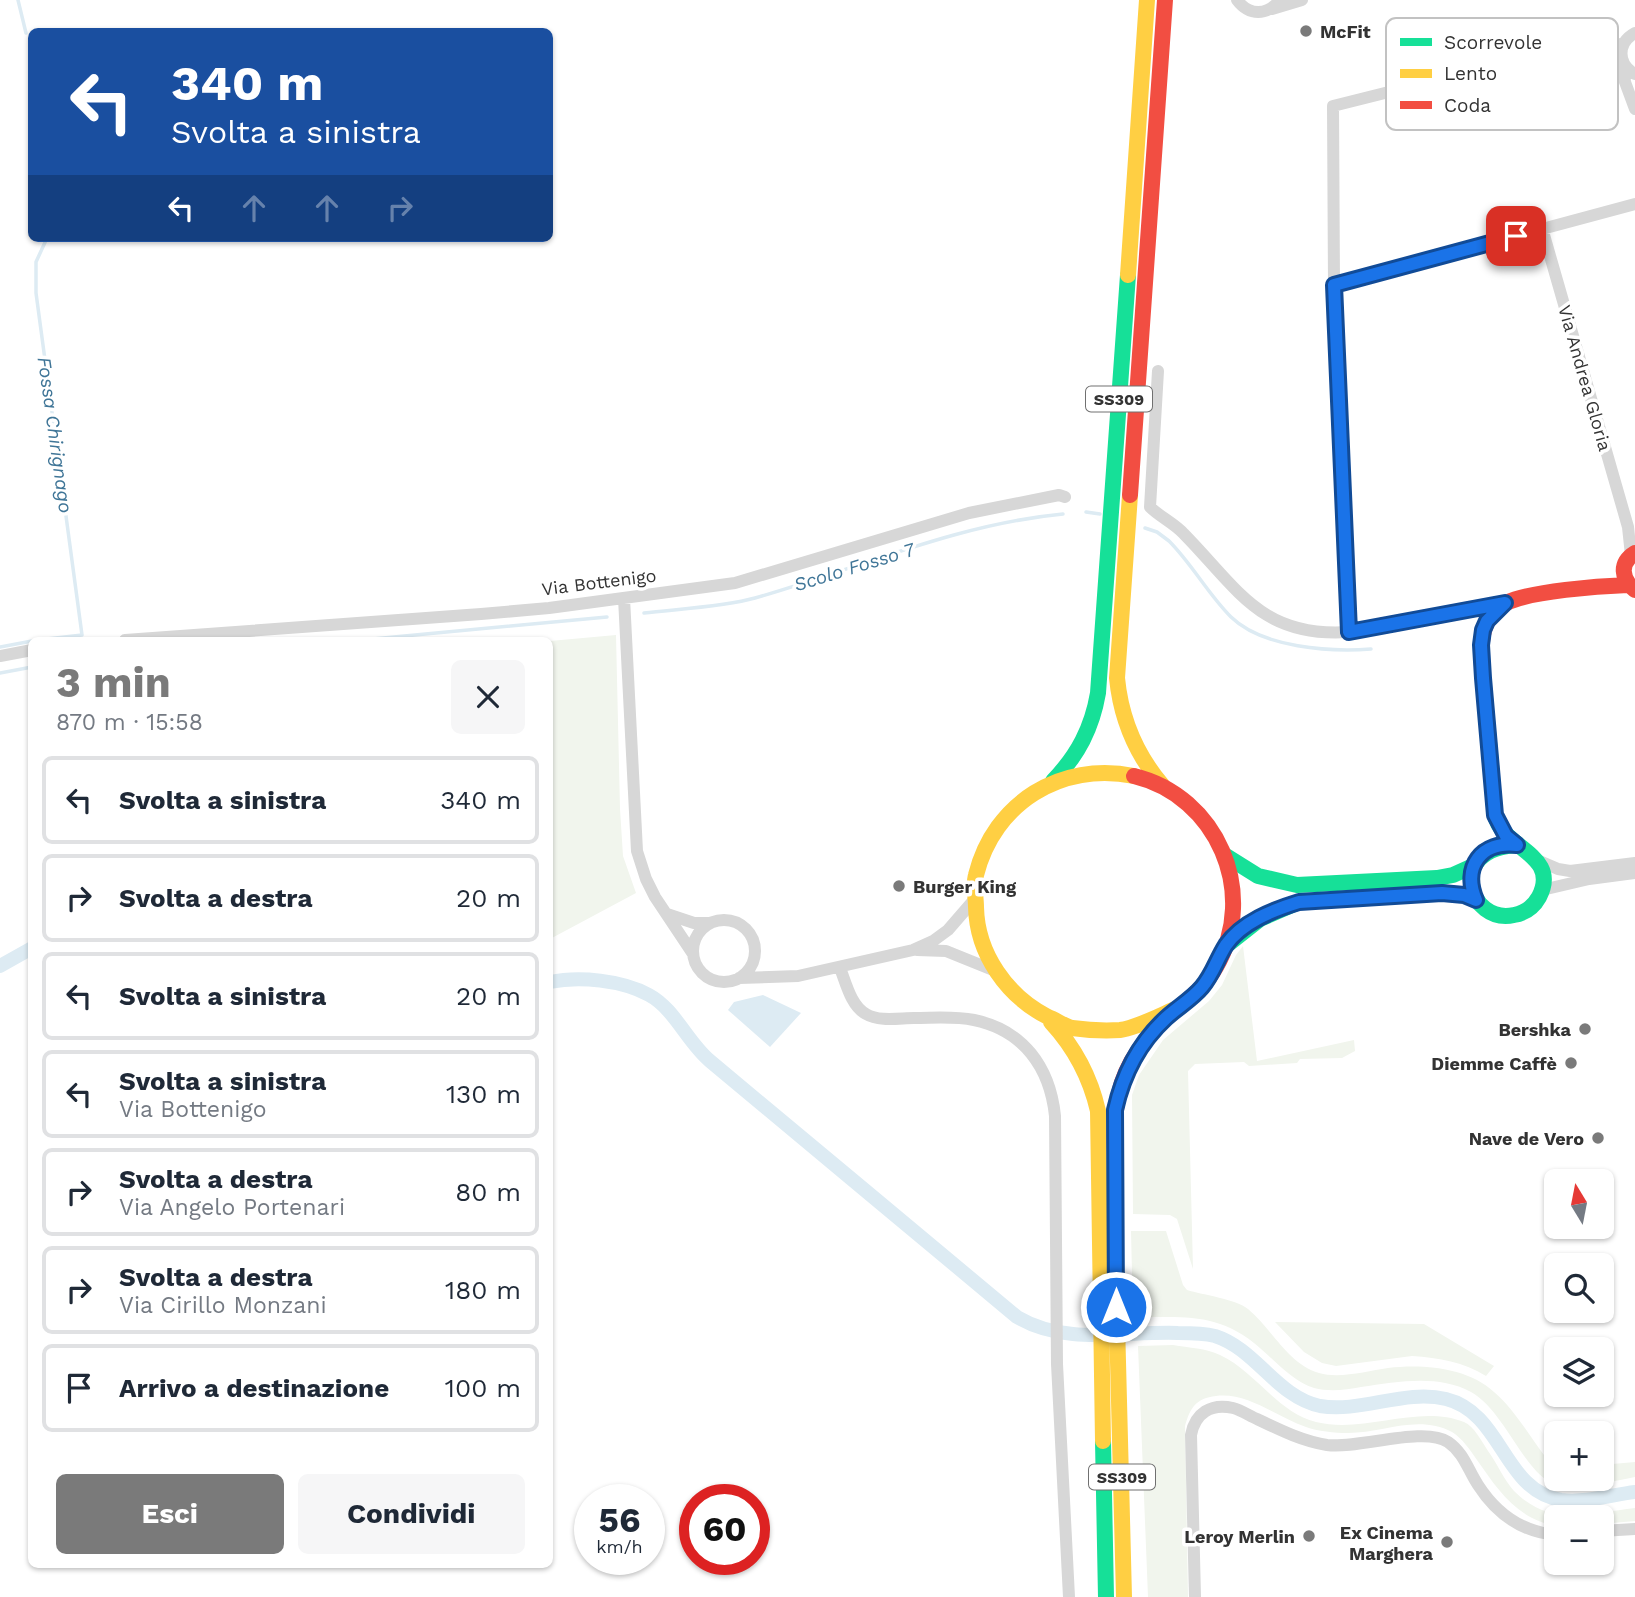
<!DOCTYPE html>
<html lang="it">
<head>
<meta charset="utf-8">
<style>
  body { margin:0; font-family:"Work Sans",sans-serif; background:#f6f6f7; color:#1f2937; height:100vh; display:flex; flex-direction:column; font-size:26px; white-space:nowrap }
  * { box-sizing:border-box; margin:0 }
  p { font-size:23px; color:#747a83 }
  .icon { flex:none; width:38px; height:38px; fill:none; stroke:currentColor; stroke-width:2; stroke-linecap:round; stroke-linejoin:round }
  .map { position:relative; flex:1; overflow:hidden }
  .side { position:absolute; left:28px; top:637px; width:525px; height:931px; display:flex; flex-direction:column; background:#fff; border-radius:10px; box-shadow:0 2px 5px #0004 }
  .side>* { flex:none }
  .top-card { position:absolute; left:28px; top:28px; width:525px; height:214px; border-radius:10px; box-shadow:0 2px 5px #0004; background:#1a4fa0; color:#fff; overflow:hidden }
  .needle { width:46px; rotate:350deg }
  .buttons { position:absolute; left:1544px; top:1169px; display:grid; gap:14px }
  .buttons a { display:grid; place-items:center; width:70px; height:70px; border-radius:10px; background:#fff; box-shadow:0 2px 5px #0004; font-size:35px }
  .speed { position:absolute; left:574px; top:1484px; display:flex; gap:14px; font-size:35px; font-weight:700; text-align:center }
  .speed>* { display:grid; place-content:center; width:91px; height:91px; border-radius:50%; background:#fff; box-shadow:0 2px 5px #0004; line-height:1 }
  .speed small { font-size:18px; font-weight:400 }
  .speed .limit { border:10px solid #d22; background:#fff; color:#111 }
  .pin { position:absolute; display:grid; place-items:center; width:60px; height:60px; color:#fff; margin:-30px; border-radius:14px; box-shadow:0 4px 10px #0006 }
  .me { position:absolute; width:77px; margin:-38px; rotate:0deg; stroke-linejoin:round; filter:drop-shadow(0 0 5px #0008) }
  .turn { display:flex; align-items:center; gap:24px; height:147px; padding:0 28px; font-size:32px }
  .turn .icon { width:91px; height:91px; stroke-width:2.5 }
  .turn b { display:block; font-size:49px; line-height:60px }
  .lanes { display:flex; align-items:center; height:66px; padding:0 28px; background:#0003; justify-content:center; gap:35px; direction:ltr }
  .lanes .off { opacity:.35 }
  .round { display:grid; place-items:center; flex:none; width:74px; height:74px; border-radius:10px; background:#f6f6f7 }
  .summary { display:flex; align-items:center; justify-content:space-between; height:119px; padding:0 28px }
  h1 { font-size:42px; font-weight:700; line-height:52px; color:#7a7a7a }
  .action { display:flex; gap:14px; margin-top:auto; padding:14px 28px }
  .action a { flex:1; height:80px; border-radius:10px; background:#7a7a7a; color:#fff; font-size:28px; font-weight:700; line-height:80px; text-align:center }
  .action a+a { background:#f6f6f7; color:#1f2937 }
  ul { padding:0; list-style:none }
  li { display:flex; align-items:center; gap:21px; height:88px; margin:0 14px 10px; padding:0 14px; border:4px solid #e0e1e3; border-radius:10px }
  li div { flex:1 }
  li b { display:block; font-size:26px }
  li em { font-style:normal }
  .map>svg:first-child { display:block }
  .green { fill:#f1f5ed }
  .water { fill:#ddebf3 }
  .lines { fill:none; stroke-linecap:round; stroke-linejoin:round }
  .stream { stroke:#ddebf3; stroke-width:3.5 }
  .canal { stroke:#ddebf3; stroke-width:14 }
  .street { stroke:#d7d7d7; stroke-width:12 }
  .fast { stroke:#16e098; stroke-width:16 }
  .slow { stroke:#ffcf43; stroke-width:16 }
  .jam { stroke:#f24e42; stroke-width:16 }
  .route-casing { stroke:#114b97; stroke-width:18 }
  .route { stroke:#1a73e8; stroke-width:12 }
  .poi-dot { fill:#7a7a7a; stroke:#fff; stroke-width:2.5 }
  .labels { text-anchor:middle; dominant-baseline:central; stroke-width:7; stroke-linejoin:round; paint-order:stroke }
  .shield { fill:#fff; stroke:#707070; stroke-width:2 }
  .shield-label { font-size:16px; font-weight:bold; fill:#333 }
  .poi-label { font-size:18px; font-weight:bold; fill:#333; stroke:#fff; text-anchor:end }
  .street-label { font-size:18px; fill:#333; stroke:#fff }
  .water-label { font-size:19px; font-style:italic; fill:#3f7597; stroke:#fff }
  .key { fill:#fff; stroke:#c2c2c2; stroke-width:2 }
  .key-label { font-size:19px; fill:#333 }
</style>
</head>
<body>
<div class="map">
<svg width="1635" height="1597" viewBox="0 0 1635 1597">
  <rect width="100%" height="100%" fill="#fff"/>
  <path class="green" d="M 616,635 L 620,809 L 623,856 L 636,893 L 550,939 L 550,641 Z
    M 1243,946 L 1257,1061 L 1354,1040 L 1355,1051 L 1342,1058 L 1300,1059 L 1297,1063 L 1249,1066 L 1244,1062 L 1195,1064 L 1188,1071 L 1193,1269 L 1177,1219 L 1170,1215 L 1133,1214 L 1132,1095 L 1139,1075 L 1163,1040 L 1209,1001 L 1222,985 L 1236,955 Z
    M 1166,1231 L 1183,1285 L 1187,1290 C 1203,1295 1236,1299 1248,1309 C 1272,1329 1288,1364 1319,1373 C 1340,1379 1367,1371 1388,1368 C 1422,1364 1467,1367 1494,1392 C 1515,1410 1530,1437 1547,1459 L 1556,1466 L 1556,1479 L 1601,1479 L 1601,1465 L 1635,1462 L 1635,1477 C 1612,1481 1584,1490 1561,1486 C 1526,1481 1507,1412 1471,1392 C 1437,1374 1398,1382 1361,1387 C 1346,1390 1329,1392 1314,1388 C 1291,1381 1273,1358 1254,1343 C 1215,1312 1181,1318 1133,1317 L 1131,1231 Z
    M 1275,1322 L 1424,1324 L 1494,1366 L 1486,1376 C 1464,1362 1439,1358 1412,1356 L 1336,1366 L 1322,1363 L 1304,1352 Z
    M 1173,1345 C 1189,1348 1206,1348 1220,1355 C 1255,1371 1277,1412 1316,1422 C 1365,1434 1417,1404 1464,1422 C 1474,1426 1482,1442 1488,1451 C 1497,1463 1504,1480 1514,1491 C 1551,1528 1590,1513 1635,1508 L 1635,1521 L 1601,1524 L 1601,1517 L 1556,1517 L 1556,1526 C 1517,1519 1498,1490 1477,1460 C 1471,1451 1462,1438 1452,1432 C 1418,1414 1383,1433 1348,1433 C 1335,1433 1317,1431 1306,1427 C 1276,1417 1248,1392 1216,1396 C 1196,1398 1190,1408 1185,1426 L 1188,1597 L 1148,1597 L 1138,1346 Z"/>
  <path class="water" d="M 763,995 L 801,1013 L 770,1047 L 728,1010 L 734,1002 Z"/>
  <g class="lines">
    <path class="stream" d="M 18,0 L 26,33
      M 1086,512 L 1100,514
      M 1145,528 L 1157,532 L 1169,541 C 1192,564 1208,594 1231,617 C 1263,648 1330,652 1371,649
      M 644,613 C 677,609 723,607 755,598 C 857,569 956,524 1063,514
      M 38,640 L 82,635 L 36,293 L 36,262 L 47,238
      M 362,640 L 607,617
      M 0,647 L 32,641
      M 0,673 L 32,667"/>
    <path class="canal" d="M 0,966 L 32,948
      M 550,982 C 579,976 622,980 649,995 C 675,1009 687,1042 710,1061 C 812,1146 915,1232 1017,1317 C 1066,1346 1124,1331 1178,1333 C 1190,1333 1203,1333 1215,1336 C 1256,1349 1277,1397 1320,1406 C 1361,1413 1405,1389 1446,1399 C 1503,1413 1503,1491 1561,1500 C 1585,1503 1611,1495 1635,1492"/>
    <path class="street" d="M 1237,0 C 1249,16 1267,16 1280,0
      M 1272,9 L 1302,0
      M 1635,33 C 1617,43 1617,64 1635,74
      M 1623,63 L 1625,82 L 1635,109
      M 1542,228 L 1628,527 L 1631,555
      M 1334,285 L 1635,204
      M 1158,371 L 1150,507 C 1160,517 1174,523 1184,534 C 1238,589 1261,638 1349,632 L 1504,603
      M 624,598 L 637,851 L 646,879 L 655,897 L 693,954
      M 1349,632 L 1334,285 L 1333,106 L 1596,40 L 1614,42 L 1622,46
      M 125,640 L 481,614 L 549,608 L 735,583 L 969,513 L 1059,495 L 1065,497
      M 0,656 L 32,650
      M 1537,860 L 1558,869 L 1570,871 L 1635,863
      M 1542,890 L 1589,879 L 1635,873
      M 667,914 L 694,923 L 710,923
      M693 951a31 31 0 1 1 62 0a31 31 0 1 1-62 0Z
      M 917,950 L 946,951 L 993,970
      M 840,968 C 846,983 851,1006 866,1014 C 879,1022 900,1018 914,1018 C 934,1018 954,1016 974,1020 C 1023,1030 1050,1067 1055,1116 L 1057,1364 L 1069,1597
      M 739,978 L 798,976 L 913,950 L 933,941 L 948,930 L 974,900
      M 1601,1531 L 1635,1529
      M 1195,1597 L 1191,1435 C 1195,1413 1211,1403 1233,1408 C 1241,1410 1250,1416 1257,1419 C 1280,1430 1302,1441 1327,1445 C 1359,1449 1424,1426 1448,1442 C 1464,1453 1468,1470 1478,1485 C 1496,1513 1522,1532 1556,1535"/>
    <path class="fast" d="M 1485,697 C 1487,723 1490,750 1492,777 C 1493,789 1493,803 1495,815 C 1502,849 1561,854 1539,897 C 1534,906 1525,913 1514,915 C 1469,925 1444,849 1517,845
      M 1053,781 C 1078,755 1092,728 1098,693 L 1128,275
      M 1226,856 L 1258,876 L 1297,885 L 1437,878 L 1453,875 L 1473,866
      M 1227,945 L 1260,919 L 1299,902 L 1442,893 L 1464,895 L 1477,900
      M 1103,1441 L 1106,1597"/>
    <path class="slow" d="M 1128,275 L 1147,0
      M 1130,495 L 1117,678 C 1121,719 1135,753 1162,785
      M 1134,776 C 1061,761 994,803 976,875 C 973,885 976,897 976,907 C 977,954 1007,996 1048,1017 C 1056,1020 1064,1026 1072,1028 C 1087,1030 1106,1031 1120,1030 C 1137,1028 1163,1014 1180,1007
      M 1051,1022 C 1075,1048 1090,1076 1098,1111 L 1103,1441
      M 1115,1150 L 1116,1283 L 1124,1597"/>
    <path class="jam" d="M 1130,495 L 1165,0
      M 1635,553 C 1619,563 1621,579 1635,590
      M 1485,697 C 1483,674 1478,649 1485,627 C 1489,617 1496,608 1506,603 C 1531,591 1599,586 1628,585
      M 1115,1150 C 1114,1118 1115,1091 1131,1062 C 1141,1045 1153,1029 1168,1016 C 1186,1001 1204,989 1216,967 C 1259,893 1217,796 1134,776"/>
  </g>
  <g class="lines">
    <g class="route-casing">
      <path id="route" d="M 1116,1307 L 1115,1110 C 1123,1074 1139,1043 1166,1018 C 1178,1007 1192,999 1202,987 C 1213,974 1217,959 1226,945 C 1242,922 1273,910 1299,902 L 1442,893 L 1464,895 L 1476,900 C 1462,867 1481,841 1517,845 L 1506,836 L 1495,815 L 1483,678 L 1481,645 L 1483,630 L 1487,621 L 1505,603 L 1349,632 L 1334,285 L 1516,236"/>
    </g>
    <use href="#route" class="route"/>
  </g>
  <g class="poi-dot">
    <circle cx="1306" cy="31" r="7"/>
    <circle cx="899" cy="886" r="7"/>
    <circle cx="1585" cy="1029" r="7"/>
    <circle cx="1571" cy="1063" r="7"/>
    <circle cx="1598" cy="1138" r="7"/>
    <circle cx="1309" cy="1536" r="7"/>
    <circle cx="1447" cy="1542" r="7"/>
  </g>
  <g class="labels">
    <g class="shield">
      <rect x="1086" y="386.5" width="66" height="25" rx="5"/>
      <rect x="1089" y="1464.5" width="66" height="25" rx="5"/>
    </g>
    <g class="shield-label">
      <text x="1119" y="399">SS309</text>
      <text x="1122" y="1477">SS309</text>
    </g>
    <g class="poi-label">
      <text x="1320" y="31" text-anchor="start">McFit</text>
      <text x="913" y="886" text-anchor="start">Burger King</text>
      <text x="1571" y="1029">Bershka</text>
      <text x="1557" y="1063">Diemme Caffè</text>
      <text x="1584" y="1138">Nave de Vero</text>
      <text x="1433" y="1532">Ex Cinema<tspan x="1433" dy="21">Marghera</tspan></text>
      <text x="1295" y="1536">Leroy Merlin</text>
    </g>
    <g class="street-label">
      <text transform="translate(1585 378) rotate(74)">Via Andrea Gloria</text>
      <text transform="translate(599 582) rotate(-7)">Via Bottenigo</text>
    </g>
    <g class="water-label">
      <text transform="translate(55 435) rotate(82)">Fossa Chirignago</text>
      <text transform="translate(854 567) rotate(-17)">Scolo Fosso 7</text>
    </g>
  </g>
  <rect x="1386" y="18" width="232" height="112" rx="10" class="key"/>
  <rect x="1400" y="38" width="32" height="8" fill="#16e098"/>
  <rect x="1400" y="69" width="32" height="9" fill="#ffcf43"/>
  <rect x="1400" y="101" width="32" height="8" fill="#f24e42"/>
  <g class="key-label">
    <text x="1444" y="49">Scorrevole</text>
    <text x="1444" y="80">Lento</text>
    <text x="1444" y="112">Coda</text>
  </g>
</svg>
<div class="buttons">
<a><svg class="needle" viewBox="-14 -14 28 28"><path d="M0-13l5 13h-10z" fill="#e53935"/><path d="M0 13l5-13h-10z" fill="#747a83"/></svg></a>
<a><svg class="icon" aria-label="search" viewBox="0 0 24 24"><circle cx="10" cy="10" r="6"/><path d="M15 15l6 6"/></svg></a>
<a><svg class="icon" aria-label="layers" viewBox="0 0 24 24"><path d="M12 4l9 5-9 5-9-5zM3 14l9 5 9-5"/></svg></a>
<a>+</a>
<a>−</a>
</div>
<div class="speed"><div>56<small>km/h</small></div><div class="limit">60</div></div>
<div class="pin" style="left:1516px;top:236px;background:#d93025"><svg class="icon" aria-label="arrive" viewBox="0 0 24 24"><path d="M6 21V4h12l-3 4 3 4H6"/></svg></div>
<svg class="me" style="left:1116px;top:1307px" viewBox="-20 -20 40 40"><circle r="17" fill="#1a73e8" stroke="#fff" stroke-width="3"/><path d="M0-11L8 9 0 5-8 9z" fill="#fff"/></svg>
<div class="top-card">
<div class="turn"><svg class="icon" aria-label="left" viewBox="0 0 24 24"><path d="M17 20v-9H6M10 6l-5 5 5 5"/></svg><div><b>340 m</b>Svolta a sinistra</div></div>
<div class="lanes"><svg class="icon" aria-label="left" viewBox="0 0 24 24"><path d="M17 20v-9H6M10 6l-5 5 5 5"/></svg><svg class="icon off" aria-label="ahead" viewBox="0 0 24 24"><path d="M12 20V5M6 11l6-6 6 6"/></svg><svg class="icon off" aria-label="ahead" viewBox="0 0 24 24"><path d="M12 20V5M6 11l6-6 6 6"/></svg><svg class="icon off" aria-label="right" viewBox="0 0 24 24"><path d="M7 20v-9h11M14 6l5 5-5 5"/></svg></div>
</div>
<section class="side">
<div class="summary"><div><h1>3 min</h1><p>870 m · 15:58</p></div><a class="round"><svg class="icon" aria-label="close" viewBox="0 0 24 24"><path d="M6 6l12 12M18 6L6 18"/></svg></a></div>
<ul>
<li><svg class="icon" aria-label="left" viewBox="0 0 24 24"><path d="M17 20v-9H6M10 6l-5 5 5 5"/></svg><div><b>Svolta a sinistra</b></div><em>340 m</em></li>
<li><svg class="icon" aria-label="right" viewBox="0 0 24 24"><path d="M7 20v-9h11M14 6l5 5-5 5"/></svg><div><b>Svolta a destra</b></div><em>20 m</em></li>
<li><svg class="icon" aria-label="left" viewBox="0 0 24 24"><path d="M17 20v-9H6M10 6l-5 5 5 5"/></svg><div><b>Svolta a sinistra</b></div><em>20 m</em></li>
<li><svg class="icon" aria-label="left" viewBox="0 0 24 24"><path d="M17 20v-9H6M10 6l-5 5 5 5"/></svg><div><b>Svolta a sinistra</b><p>Via Bottenigo</p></div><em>130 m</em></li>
<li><svg class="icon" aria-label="right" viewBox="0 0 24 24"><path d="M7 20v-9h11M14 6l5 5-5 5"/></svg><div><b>Svolta a destra</b><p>Via Angelo Portenari</p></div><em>80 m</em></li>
<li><svg class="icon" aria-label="right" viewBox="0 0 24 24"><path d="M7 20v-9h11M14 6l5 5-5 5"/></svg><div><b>Svolta a destra</b><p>Via Cirillo Monzani</p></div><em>180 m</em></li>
<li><svg class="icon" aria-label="arrive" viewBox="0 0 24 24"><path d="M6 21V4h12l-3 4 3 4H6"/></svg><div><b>Arrivo a destinazione</b></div><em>100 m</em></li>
</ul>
<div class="action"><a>Esci</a><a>Condividi</a></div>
</section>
</div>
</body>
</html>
